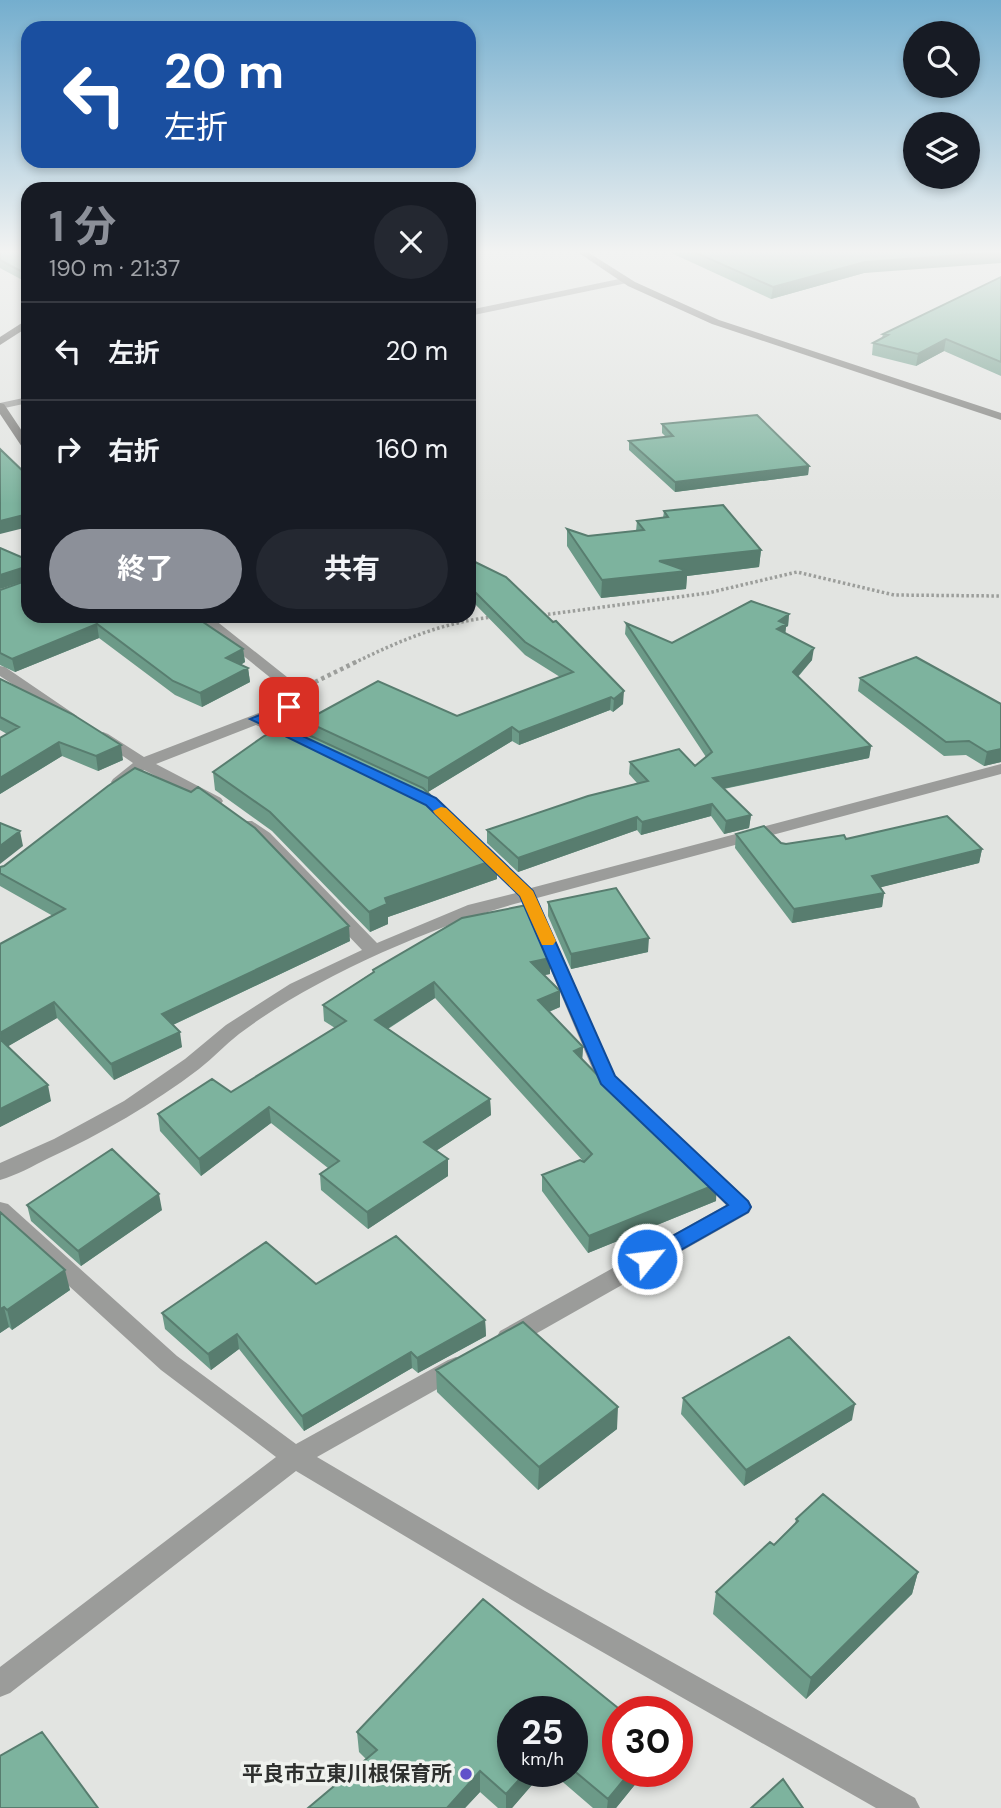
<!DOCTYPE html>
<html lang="ja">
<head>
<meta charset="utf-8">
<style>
  body { margin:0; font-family:"DM Sans","Noto Sans JP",sans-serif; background:#242831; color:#f1f3f6; height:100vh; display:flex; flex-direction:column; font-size:26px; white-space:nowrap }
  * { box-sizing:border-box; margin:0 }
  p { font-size:23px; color:#9ea1a6 }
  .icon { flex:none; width:38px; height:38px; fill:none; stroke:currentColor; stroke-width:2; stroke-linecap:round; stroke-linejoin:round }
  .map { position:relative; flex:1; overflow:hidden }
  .drawer { position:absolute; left:21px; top:182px; width:455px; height:441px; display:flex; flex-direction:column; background:#171b24; border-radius:21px; box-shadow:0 4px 10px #0003 }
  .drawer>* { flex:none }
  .top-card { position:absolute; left:21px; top:21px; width:455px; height:147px; border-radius:21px; box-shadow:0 4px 10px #0003; background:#1a4fa0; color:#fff; overflow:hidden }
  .fabs { position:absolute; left:903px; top:21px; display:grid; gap:14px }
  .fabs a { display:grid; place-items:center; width:77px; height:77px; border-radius:50%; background:#171b24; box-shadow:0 4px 10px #0003; font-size:35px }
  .speed { position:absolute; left:497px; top:1696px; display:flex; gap:14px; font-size:35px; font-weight:700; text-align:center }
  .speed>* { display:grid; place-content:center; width:91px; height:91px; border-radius:50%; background:#171b24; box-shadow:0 4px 10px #0003; line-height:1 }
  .speed small { font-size:18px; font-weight:400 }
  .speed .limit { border:10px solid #d22; background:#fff; color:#111 }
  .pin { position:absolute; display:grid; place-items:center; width:60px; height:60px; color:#fff; margin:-30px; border-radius:14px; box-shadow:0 4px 10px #0006 }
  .me { position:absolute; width:77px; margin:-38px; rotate:61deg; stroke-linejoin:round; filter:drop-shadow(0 0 5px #0008) }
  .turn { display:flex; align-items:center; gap:24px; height:147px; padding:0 28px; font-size:32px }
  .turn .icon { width:91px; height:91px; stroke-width:2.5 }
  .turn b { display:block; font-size:49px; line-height:60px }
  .round { display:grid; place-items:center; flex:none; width:74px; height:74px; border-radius:37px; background:#242831 }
  .headline { display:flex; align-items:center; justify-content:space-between; height:119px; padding:0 28px }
  h1 { font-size:42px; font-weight:700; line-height:52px; color:#8c9099 }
  .action { display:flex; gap:14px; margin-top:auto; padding:14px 28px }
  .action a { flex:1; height:80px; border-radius:42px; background:#8c9099; color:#fff; font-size:28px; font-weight:700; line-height:80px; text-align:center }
  .action a+a { background:#242831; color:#f1f3f6 }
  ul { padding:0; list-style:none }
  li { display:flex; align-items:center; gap:21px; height:98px; padding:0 28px; border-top:2px solid #363941 }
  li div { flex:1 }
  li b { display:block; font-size:26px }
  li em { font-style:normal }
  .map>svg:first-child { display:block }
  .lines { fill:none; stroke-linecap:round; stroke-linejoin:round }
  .path-far1 { stroke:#9c9e9b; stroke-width:3.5; stroke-dasharray:2.5 2.5; stroke-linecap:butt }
  .path { stroke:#9c9e9b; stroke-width:4.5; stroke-dasharray:3.5 3.5; stroke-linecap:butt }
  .street { fill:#9b9c9a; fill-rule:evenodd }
  .secondary { fill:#797976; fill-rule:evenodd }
  .primary { fill:#60605d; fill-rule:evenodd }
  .wall { fill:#6c9a88 }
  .shaded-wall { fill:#587d6f }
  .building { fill:#7db39e; stroke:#587d6f; stroke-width:2 }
  .route { fill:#1a73e8; stroke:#114b97; stroke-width:2 }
  .slow { fill:#f59e0b }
  .poi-dot { fill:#6051ca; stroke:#eff2ee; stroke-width:2.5 }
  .labels { text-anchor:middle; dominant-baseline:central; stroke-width:7; stroke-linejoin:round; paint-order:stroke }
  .near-poi-label { font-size:21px; font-weight:bold; fill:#2e302e; stroke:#eff2ee; text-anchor:end }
</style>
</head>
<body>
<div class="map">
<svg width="1001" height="1808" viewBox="0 0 1001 1808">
  <rect width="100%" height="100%" fill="#e2e4e1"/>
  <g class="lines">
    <path class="path-far1" d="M 543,615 L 708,593 L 797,572 L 894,595 L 1001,596
      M 354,663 C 399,641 443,622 493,617"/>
    <path class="path" d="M 315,682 L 358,661"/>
    <path class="street" d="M 624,278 L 629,281 L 627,283 L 469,316 L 469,310 Z
      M 28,397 L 28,403 L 0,409 L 0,403 Z
      M 194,616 L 210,616 L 287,677 L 301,692 L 294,710 L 270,720 L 303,736 L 306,739 L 303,742 L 293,742 L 256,725 L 156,764 L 221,798 L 223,801 L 221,804 L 215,806 L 144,770 L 125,785 L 113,785 L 111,782 L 113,779 L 133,763 L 95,737 L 103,732 L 108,734 L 144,757 L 282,704 L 286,693 L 277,683 Z
      M 0,666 L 5,667 L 77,716 L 70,720 L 65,719 L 0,676 Z
      M 1001,764 L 1001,774 L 537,898 L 615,1076 L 683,1140 L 686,1145 L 683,1150 L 676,1152 L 669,1150 L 597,1080 L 522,902 C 434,925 311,979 239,1034 C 225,1045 213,1058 199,1069 C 153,1104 101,1134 49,1158 C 33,1166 17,1175 0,1180 L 0,1163 L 54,1139 L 124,1101 L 185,1059 L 226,1025 L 290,984 L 362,950 L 258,841 L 238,824 L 240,821 L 252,821 L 270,833 L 377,943 L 468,905 L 516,893 L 476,854 L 474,850 L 476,846 L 488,846 L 531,888 Z
      M 702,1161 L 709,1164 L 749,1201 L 752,1207 L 749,1213 L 516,1345 L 508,1347 L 500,1345 L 496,1338 L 500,1331 L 726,1205 L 691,1169 L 695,1164 Z
      M 0,1202 L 8,1204 L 177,1356 L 296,1444 L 448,1360 L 456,1357 L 464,1360 L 468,1367 L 464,1374 L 317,1457 L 545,1591 L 915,1798 L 920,1808 L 876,1808 L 527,1609 L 296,1471 L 10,1693 L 0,1697 L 0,1667 L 276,1457 L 161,1370 L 0,1223 Z"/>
    <path class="secondary" d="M 576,251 L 586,251 L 635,282 L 719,320 L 1001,413 L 1001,420 L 712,324 L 628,286 Z
      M 0,403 L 4,404 L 28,440 L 28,451 L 24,450 L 0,414 Z"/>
    <path class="primary" d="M 28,319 L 28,327 L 0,345 L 0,337 Z"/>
  </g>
  <path class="wall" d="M 0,251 L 28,251 L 28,283 L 0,268 Z
    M 667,251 L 1001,251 L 864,273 L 771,299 Z
    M 1001,277 L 1001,376 L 944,351 L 916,366 L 872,355 L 873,343 L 882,338 L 883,334 Z
    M 662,424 L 809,466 L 808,475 L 675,492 L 629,450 L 629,441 L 666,437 L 662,433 Z
    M 664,511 L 761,550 L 759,567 L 687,576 L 686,589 L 601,598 L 567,546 L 567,529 L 588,536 L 636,531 L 637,521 L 663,518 Z
    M 469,559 L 623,704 L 613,712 L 610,710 L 519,745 L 512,741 L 428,792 L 425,790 L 497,859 L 497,879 L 388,917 L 388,924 L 370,932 L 272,831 L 215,790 L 213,772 L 306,734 L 305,721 L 457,716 L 560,677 L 525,655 L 471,600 L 469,601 Z
    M 28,560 L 28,616 L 194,616 L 243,649 L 245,662 L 241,665 L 248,668 L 250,682 L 202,707 L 175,695 L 99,638 L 15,672 L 0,665 L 0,590 L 27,580 L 0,589 Z
    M 789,614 L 788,626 L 786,627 L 785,634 L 812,660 L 798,677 L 871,746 L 869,758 L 724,789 L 751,815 L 749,828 L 724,834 L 711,816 L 641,835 L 637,830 L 518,872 L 487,843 L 487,830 L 637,783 L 629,774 L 630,762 L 695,766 L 706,757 L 625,634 L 626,623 L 672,643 Z
    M 0,678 L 0,679 L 123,760 L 98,771 L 62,756 L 0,794 L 0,738 L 7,734 L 0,730 Z
    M 860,678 L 1001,704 L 1001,762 L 984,766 L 966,755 L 944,756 L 858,691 Z
    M 736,834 L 786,844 L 846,839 L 982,849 L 979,863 L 881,887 L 884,893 L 882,907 L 792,923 L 735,848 Z
    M 0,867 L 350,941 L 173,1025 L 182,1047 L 114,1080 L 57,1018 L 8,1046 L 51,1101 L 0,1127 L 0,944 L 53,916 L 0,886 Z
    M 548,902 L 648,952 L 571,969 L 548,916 Z
    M 550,958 L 550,974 L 544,975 L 560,1007 L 549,1012 L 583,1047 L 582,1059 L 716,1201 L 588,1253 L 542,1191 L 542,1175 L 583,1161 L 435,998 L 388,1029 L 490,1099 L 491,1115 L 436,1151 L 448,1159 L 448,1176 L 368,1229 L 321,1190 L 320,1174 L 328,1168 L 271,1123 L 201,1176 L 160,1131 L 158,1114 L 231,1092 L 335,1028 L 324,1021 L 323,1005 L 373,972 L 373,970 Z
    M 27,1205 L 162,1210 L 81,1266 L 31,1221 Z
    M 0,1212 L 70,1290 L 12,1330 L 9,1327 L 0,1333 Z
    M 316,1284 L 485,1320 L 486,1336 L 418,1373 L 412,1368 L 304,1431 L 239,1349 L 211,1370 L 165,1329 L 162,1313 Z
    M 436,1370 L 617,1429 L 538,1490 L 437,1392 Z
    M 683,1398 L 852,1420 L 744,1486 L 681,1414 Z
    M 796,1519 L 918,1572 L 912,1594 L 806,1699 L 713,1614 L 716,1592 L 774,1545 L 795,1524 Z
    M 483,1599 L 623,1712 L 618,1712 L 618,1771 L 646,1771 L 616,1808 L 593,1808 L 550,1771 L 572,1771 L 572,1712 L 513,1712 L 513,1771 L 544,1771 L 512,1808 L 498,1808 L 480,1792 L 465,1808 L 308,1808 L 366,1759 L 359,1752 L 357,1732 Z"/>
  <path class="shaded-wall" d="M 1001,252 L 1001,263 L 864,273 L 771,299 L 773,287 L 865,262 Z
    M 946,339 L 944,351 L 916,366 L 918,354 Z
    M 809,466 L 808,475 L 675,492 L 675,482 Z
    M 28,514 L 28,527 L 0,534 L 0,521 Z
    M 761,550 L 759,567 L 687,576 L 686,589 L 601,598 L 602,580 L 659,561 Z
    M 25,567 L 27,580 L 0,589 L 0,575 Z
    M 471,588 L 471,600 L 469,601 L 469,589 Z
    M 789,614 L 788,626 L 786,627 L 785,635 L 775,641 L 779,621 Z
    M 97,624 L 99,638 L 15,672 L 12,659 Z
    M 814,648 L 812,660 L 791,684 L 793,672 Z
    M 243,649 L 245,662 L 228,672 L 226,658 Z
    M 248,668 L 250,682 L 202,707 L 200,693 Z
    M 624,691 L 623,704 L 613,712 L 614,699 Z
    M 611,697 L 610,710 L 519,745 L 519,732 Z
    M 512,727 L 512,741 L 428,792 L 428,778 Z
    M 59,742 L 62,756 L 0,794 L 0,778 Z
    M 121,745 L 123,760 L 98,771 L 96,756 Z
    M 871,746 L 869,758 L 712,791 L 713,778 Z
    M 1001,749 L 1001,762 L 984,766 L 987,752 Z
    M 712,804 L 711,816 L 641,835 L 642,822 Z
    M 751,815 L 749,828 L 724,834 L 726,821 Z
    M 637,817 L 637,830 L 518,872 L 518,858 Z
    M 20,831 L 23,846 L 0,864 L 0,846 Z
    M 982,849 L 979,863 L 870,890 L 872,876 Z
    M 497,859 L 497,879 L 388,917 L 388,924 L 370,932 L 369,912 L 385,898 Z
    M 884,893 L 882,907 L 792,923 L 794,909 Z
    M 349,926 L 350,941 L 164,1029 L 162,1014 Z
    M 649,938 L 648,952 L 571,969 L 571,954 Z
    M 550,958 L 550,974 L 530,978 L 531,962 Z
    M 434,982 L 435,998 L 376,1036 L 375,1020 Z
    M 560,991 L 560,1007 L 538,1016 L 538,1000 Z
    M 54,1002 L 57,1018 L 0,1051 L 0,1033 Z
    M 180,1032 L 182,1047 L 114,1080 L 111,1064 Z
    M 583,1047 L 582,1063 L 574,1051 Z
    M 48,1085 L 51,1101 L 0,1127 L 0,1109 Z
    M 490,1099 L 491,1115 L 425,1158 L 424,1142 Z
    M 269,1107 L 271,1123 L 201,1176 L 199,1159 Z
    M 448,1159 L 448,1176 L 368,1229 L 367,1212 Z
    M 717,1184 L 716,1201 L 588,1253 L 589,1236 Z
    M 159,1194 L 162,1210 L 81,1266 L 78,1251 Z
    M 65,1270 L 70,1290 L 12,1330 L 7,1310 Z
    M 4,1307 L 9,1327 L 0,1333 L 0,1309 Z
    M 485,1320 L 486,1336 L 418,1373 L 417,1358 Z
    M 237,1334 L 239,1349 L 211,1370 L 208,1354 Z
    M 411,1352 L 412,1368 L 304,1431 L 302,1416 Z
    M 855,1404 L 852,1420 L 744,1486 L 746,1470 Z
    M 618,1407 L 617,1429 L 538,1490 L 539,1467 Z
    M 918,1572 L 912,1594 L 806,1699 L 811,1678 Z
    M 480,1771 L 480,1792 L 465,1808 L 447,1808 Z
    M 527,1771 L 544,1771 L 512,1808 L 506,1808 L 506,1794 Z
    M 631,1771 L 646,1771 L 616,1808 L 607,1808 L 608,1799 Z"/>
  <path class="building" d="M 0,251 L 28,251 L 28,275 L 0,260 Z
    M 692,251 L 1001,251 L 1001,252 L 865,262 L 773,287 Z
    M 1001,277 L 1001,362 L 946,339 L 918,354 L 873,343 L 888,335 L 883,334 Z
    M 757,415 L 809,466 L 675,482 L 629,441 L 673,436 L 662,424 Z
    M 0,449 L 28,476 L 28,514 L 0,521 Z
    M 723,505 L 761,550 L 659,561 L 687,571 L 602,580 L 567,529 L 588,536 L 644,530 L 637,521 L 668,517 L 664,511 Z
    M 0,548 L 28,560 L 28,569 L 25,567 L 0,575 Z
    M 469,559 L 506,577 L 553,622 L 556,621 L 624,691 L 614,699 L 611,697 L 519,732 L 512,727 L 428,778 L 305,721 L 378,681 L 457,716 L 573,672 L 525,642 L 471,588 L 469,589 Z
    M 28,576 L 28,616 L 194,616 L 243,649 L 226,658 L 248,668 L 200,693 L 173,681 L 97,624 L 12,659 L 0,653 L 0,590 L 28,580 Z
    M 751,601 L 789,614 L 779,621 L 786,624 L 777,629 L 814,648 L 793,672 L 871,746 L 713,778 L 751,815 L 726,821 L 712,804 L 642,822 L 637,817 L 518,858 L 487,830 L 588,796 L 648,781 L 630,762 L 679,749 L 695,766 L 712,752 L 626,623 L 672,643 Z
    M 916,657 L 1001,704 L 1001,749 L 987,752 L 969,741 L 946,742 L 860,678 Z
    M 0,679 L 72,714 L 121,745 L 96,756 L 59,742 L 0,778 L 0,738 L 19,727 L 0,717 Z
    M 287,725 L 423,788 L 497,859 L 385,898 L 387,904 L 369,912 L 270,812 L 213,772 L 264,736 Z
    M 135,768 L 191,792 L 198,787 L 255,828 L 349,926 L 162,1014 L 180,1032 L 111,1064 L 54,1002 L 0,1033 L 0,944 L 65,909 L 0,873 L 0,867 L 4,866 L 108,786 Z
    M 947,816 L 982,849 L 872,876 L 884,893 L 794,909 L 736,834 L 764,826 L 781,843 L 786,844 L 844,835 L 846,839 Z
    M 0,823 L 20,831 L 0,846 Z
    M 616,888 L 649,938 L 571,954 L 548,902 Z
    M 527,905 L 550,958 L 531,962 L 560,991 L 538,1000 L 583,1047 L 574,1051 L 653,1132 L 661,1129 L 717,1184 L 589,1236 L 542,1175 L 580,1160 L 584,1162 L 592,1154 L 434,982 L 375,1020 L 490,1099 L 424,1142 L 448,1159 L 367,1212 L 320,1174 L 339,1161 L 269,1107 L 199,1159 L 158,1114 L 212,1079 L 231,1092 L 346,1021 L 323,1005 L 374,972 L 373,970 L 462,918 Z
    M 0,1039 L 48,1085 L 0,1109 Z
    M 112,1149 L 159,1194 L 78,1251 L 27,1205 Z
    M 0,1212 L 65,1270 L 7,1310 L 4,1307 L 0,1309 Z
    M 396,1236 L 485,1320 L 417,1358 L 411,1352 L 302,1416 L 237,1334 L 208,1354 L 162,1313 L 266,1242 L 316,1284 Z
    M 523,1322 L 618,1407 L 539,1467 L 436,1370 Z
    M 789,1337 L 855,1404 L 746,1470 L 683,1398 Z
    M 823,1494 L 918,1572 L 811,1678 L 716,1592 L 770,1542 L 774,1545 L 798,1521 L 796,1519 Z
    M 483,1599 L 623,1712 L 618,1712 L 618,1771 L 631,1771 L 608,1799 L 572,1769 L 572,1712 L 513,1712 L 513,1771 L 527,1771 L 506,1794 L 480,1771 L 447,1808 L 308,1808 L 377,1750 L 357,1732 Z
    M 42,1732 L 98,1808 L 0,1808 L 0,1756 Z
    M 783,1779 L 803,1808 L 751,1808 Z"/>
  <linearGradient id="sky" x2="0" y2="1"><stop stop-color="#74aece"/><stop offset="0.5" stop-color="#f2f3f2"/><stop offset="1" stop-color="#f2f3f2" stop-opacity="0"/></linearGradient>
  <rect width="1001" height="504" fill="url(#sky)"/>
  <path class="route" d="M 289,703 L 294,704 L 294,710 L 268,720 L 436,798 L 533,891 L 615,1076 L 748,1201 L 751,1207 L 748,1212 L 654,1265 L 647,1267 L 640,1265 L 637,1259 L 640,1254 L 728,1205 L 601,1084 L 520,896 L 426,805 L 250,719 Z"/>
  <path class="slow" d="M 441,807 L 446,808 L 533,891 L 556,941 L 553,945 L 542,945 L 520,896 L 435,814 L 433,811 Z"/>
  <circle class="poi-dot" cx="466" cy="1774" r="7"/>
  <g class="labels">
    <g class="near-poi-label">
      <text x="452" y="1774">平良市立東川根保育所</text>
    </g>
  </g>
</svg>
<div class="fabs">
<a><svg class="icon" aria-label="search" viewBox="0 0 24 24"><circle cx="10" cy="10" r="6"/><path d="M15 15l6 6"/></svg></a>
<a><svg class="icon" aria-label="layers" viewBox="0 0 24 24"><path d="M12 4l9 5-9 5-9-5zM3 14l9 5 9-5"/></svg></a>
</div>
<div class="speed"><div>25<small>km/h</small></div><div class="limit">30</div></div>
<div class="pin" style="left:289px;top:707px;background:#d93025"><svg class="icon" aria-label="arrive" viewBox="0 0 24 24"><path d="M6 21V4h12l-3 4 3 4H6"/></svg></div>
<svg class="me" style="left:647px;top:1259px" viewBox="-20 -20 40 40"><circle r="17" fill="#1a73e8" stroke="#fff" stroke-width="3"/><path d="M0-11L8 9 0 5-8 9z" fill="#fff"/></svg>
<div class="top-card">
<div class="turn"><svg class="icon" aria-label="left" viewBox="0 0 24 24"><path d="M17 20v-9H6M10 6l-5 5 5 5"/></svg><div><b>20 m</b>左折</div></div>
</div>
<section class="drawer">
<div class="headline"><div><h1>1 分</h1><p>190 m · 21:37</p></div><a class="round"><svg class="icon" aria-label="close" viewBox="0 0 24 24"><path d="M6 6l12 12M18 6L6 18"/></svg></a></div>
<ul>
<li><svg class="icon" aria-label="left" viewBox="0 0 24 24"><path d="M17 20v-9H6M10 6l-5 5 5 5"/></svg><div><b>左折</b></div><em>20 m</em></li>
<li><svg class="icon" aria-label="right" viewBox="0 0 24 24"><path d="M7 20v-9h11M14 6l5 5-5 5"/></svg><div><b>右折</b></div><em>160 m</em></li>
</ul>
<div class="action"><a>終了</a><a>共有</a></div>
</section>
</div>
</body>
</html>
